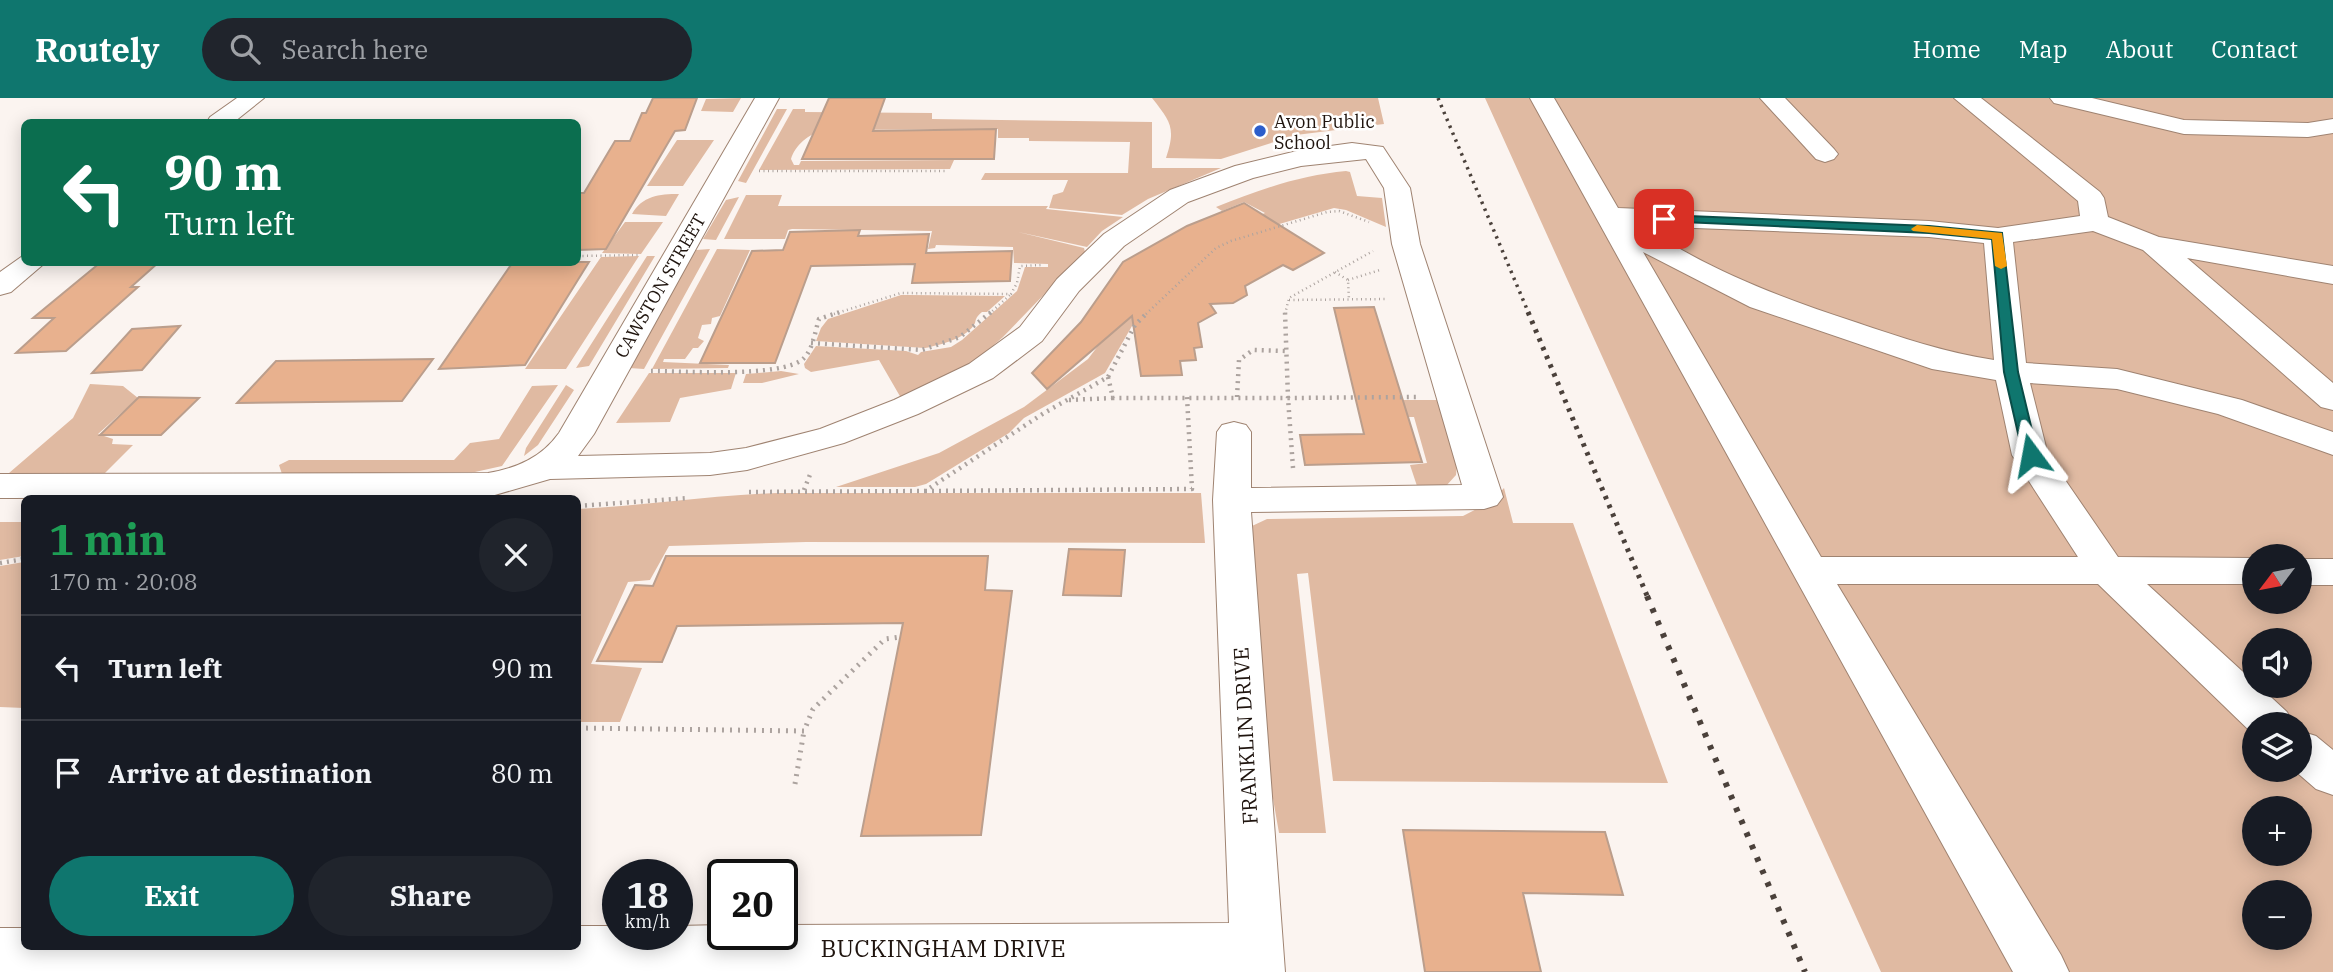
<!DOCTYPE html>
<html lang="en">
<head>
<meta charset="utf-8">
<style>
  body { margin:0; font-family:"IBM Plex Serif",serif; background:#20242c; color:#f1f3f6; height:100vh; display:flex; flex-direction:column; font-size:26px; white-space:nowrap }
  * { box-sizing:border-box; margin:0 }
  p { font-size:23px; color:#9ea1a6 }
  .icon { flex:none; width:38px; height:38px; fill:none; stroke:currentColor; stroke-width:2; stroke-linecap:round; stroke-linejoin:round }
  .map { position:relative; flex:1; overflow:hidden }
  .side { position:absolute; left:21px; top:397px; width:560px; height:455px; display:flex; flex-direction:column; background:#171b24; border-radius:10px; box-shadow:0 4px 18px #0003 }
  .side>* { flex:none }
  .hud { position:absolute; left:21px; top:21px; width:560px; height:147px; border-radius:10px; box-shadow:0 4px 18px #0003; background:#0b6e4f; color:#fff; overflow:hidden }
  .needle { width:46px; rotate:238deg }
  .buttons { position:absolute; left:2242px; top:446px; display:grid; gap:14px }
  .buttons a { display:grid; place-items:center; width:70px; height:70px; border-radius:50%; background:#171b24; box-shadow:0 4px 18px #0003; font-size:35px }
  .speed { position:absolute; left:602px; top:761px; display:flex; gap:14px; font-size:35px; font-weight:700; text-align:center }
  .speed>* { display:grid; place-content:center; width:91px; height:91px; border-radius:50%; background:#171b24; box-shadow:0 4px 18px #0003; line-height:1 }
  .speed small { font-size:18px; font-weight:400 }
  .speed .limit { border:4px solid #111; border-radius:10px; background:#fff; color:#111 }
  .pin { position:absolute; display:grid; place-items:center; width:60px; height:60px; color:#fff; margin:-30px; border-radius:14px; box-shadow:0 4px 10px #0006 }
  .me { position:absolute; width:77px; margin:-38px; rotate:347deg; stroke-linejoin:round; filter:drop-shadow(0 0 5px #0008) }
  .turn { display:flex; align-items:center; gap:24px; height:147px; padding:0 28px; font-size:32px }
  .turn .icon { width:91px; height:91px; stroke-width:2.5 }
  .turn b { display:block; font-size:49px; line-height:60px }
  .round { display:grid; place-items:center; flex:none; width:74px; height:74px; border-radius:37px; background:#20242c }
  .head { display:flex; align-items:center; justify-content:space-between; height:119px; padding:0 28px }
  h1 { font-size:42px; font-weight:700; line-height:52px; color:#1e9e55 }
  .button { display:flex; gap:14px; margin-top:auto; padding:14px 28px }
  .button a { flex:1; height:80px; border-radius:42px; background:#0f766e; color:#fff; font-size:28px; font-weight:700; line-height:80px; text-align:center }
  .button a+a { background:#20242c; color:#f1f3f6 }
  ul { padding:0; list-style:none }
  li { display:flex; align-items:center; gap:21px; height:105px; padding:0 28px; border-top:2px solid #363941 }
  li div { flex:1 }
  li b { display:block; font-size:26px }
  li em { font-style:normal }
  header { display:flex; align-items:center; gap:42px; box-sizing:border-box; height:98px; padding:0 35px; background:#0f766e; color:#fff }
  header strong { font-size:33px }
  nav { display:flex; gap:38px; margin-inline-start:auto; font-size:24px }
  .search { width:490px; height:63px; background:#20242c; display:flex; align-items:center; gap:18px; box-sizing:border-box; padding:0 24px; border-radius:38px; color:#9ea1a6; font-size:26px }
  .map>svg:first-child { display:block }
  .green { fill:#e0baa2; fill-rule:evenodd }
  .building { fill:#e8b18e; stroke:#bb9e8c; stroke-width:2 }
  .lines { fill:none; stroke-linecap:round; stroke-linejoin:round }
  .minor-casing { stroke:#9f8371; stroke-width:2 }
  .path-far2 { stroke:#aca39f; stroke-width:2.5; stroke-dasharray:1 3.5; stroke-linecap:butt }
  .path-far1 { stroke:#aca39f; stroke-width:4.5; stroke-dasharray:2 5; stroke-linecap:butt }
  .path { stroke:#aca39f; stroke-width:5; stroke-dasharray:2 6; stroke-linecap:butt }
  .minor { fill:#fff; fill-rule:evenodd }
  .rail-far2 { stroke:#4b413b; stroke-width:3.5; stroke-dasharray:2.5 5; stroke-linecap:butt }
  .rail-far1 { stroke:#4b413b; stroke-width:5; stroke-dasharray:3.5 6; stroke-linecap:butt }
  .rail { stroke:#4b413b; stroke-width:6; stroke-dasharray:4.5 9; stroke-linecap:butt }
  .route { fill:#0f766e; stroke:#0a4d48; stroke-width:2 }
  .slow { fill:#f59e0b }
  .poi-dot { fill:#2c5dcb; stroke:#fff; stroke-width:2.5 }
  .labels { text-anchor:middle; dominant-baseline:central; stroke-width:5; stroke-linejoin:round; paint-order:stroke }
  .far-poi-label { font-size:18px; fill:#1f140e; stroke:#fff; text-anchor:start }
  .far-street-label { font-size:18px; fill:#1f140e; stroke:#fff }
  .street-label { font-size:21px; fill:#1f140e; stroke:#fff }
  .near-street-label { font-size:24px; fill:#1f140e; stroke:#fff }
</style>
</head>
<body>
<header>
<strong>Routely</strong>
<div class="search"><svg class="icon" aria-label="search" viewBox="0 0 24 24"><circle cx="10" cy="10" r="6"/><path d="M15 15l6 6"/></svg>Search here</div>
<nav><a>Home</a><a>Map</a><a>About</a><a>Contact</a></nav>
</header>
<div class="map">
<svg width="2333" height="874" viewBox="0 0 2333 874">
  <rect width="100%" height="100%" fill="#fbf4f0"/>
  <path class="green" d="M 741,0 L 733,14 L 701,13 L 706,1 Z
    M 1152,0 L 1378,0 L 1384,26 L 1296,37 L 1221,61 L 1166,60 C 1176,30 1171,24 1152,0 Z
    M 1485,0 L 2333,0 L 2333,874 L 1881,874 ZM 2254,458 L 2300,458 L 2300,504 L 2254,504 ZM 2254,542 L 2300,542 L 2300,588 L 2254,588 ZM 2254,626 L 2300,626 L 2300,672 L 2254,672 ZM 2254,710 L 2300,710 L 2300,756 L 2254,756 ZM 2254,794 L 2300,794 L 2300,840 L 2254,840 Z
    M 777,11 L 787,11 L 746,85 L 738,83 Z
    M 793,11 L 805,11 L 805,14 L 932,15 L 932,21 L 1152,24 L 1152,70 L 1221,70 L 1148,101 L 1122,117 L 1049,110 L 1053,97 L 1063,94 L 1068,82 L 981,82 L 985,75 L 1128,75 L 1130,44 L 1029,43 L 1029,40 L 998,40 L 998,31 L 823,32 C 809,36 795,47 791,61 L 794,67 L 799,67 L 801,63 L 954,62 L 950,71 L 759,72 Z
    M 677,42 L 714,42 L 683,88 L 647,88 Z
    M 1346,73 L 1350,74 L 1357,98 L 1382,100 L 1386,129 L 1346,112 L 1334,110 L 1222,143 L 1136,221 L 1105,275 L 1024,320 L 1009,335 L 926,386 L 915,389 L 836,389 L 939,355 L 1024,309 L 1088,261 L 1156,172 L 1206,141 L 1265,115 L 1244,104 L 1222,113 L 1216,109 C 1258,92 1301,77 1346,73 Z
    M 679,96 L 666,118 L 632,116 C 642,98 659,96 679,96 Z
    M 746,97 L 782,97 L 778,108 L 1048,108 L 1046,111 L 1123,119 L 1102,133 L 1087,149 L 1018,134 L 1084,150 L 1085,154 L 1003,239 L 966,271 L 901,300 L 879,262 L 811,274 L 805,270 L 804,266 L 816,248 L 906,253 L 918,257 L 921,254 L 951,249 L 962,242 L 1017,193 L 1025,169 L 1048,169 L 1048,166 L 1014,165 L 1013,149 L 936,147 L 935,150 L 928,151 L 932,133 L 792,131 L 788,132 L 785,141 L 724,141 Z
    M 739,99 L 716,142 L 703,141 L 726,102 Z
    M 625,124 L 663,124 L 641,156 L 602,155 Z
    M 710,151 L 644,271 L 629,270 L 696,152 Z
    M 717,151 L 750,152 L 720,218 L 712,220 L 711,226 L 702,227 L 698,240 L 704,243 L 698,250 L 693,250 L 685,261 L 664,261 L 663,264 L 729,267 L 728,270 L 652,271 Z
    M 639,158 L 566,271 L 525,271 L 601,159 Z
    M 647,158 L 655,158 L 589,268 L 576,270 Z
    M 901,197 L 910,197 L 1005,198 L 987,214 L 982,214 C 975,220 976,222 975,225 C 968,240 940,247 925,250 L 816,243 L 821,230 L 828,221 Z
    M 781,273 L 799,276 L 762,285 L 743,285 L 746,276 Z
    M 649,275 L 736,275 L 731,291 L 680,300 L 670,324 L 616,325 Z
    M 90,286 L 123,288 L 138,300 L 98,336 L 113,341 L 112,346 L 133,347 L 105,375 L 9,375 L 73,320 Z
    M 558,287 L 502,368 L 475,374 L 282,376 L 279,367 L 289,362 L 454,362 L 470,345 L 499,341 L 532,288 Z
    M 566,287 L 574,292 L 538,347 L 524,358 L 526,350 Z
    M 1386,302 L 1438,302 L 1457,366 L 1456,377 L 1446,388 L 1417,388 L 1410,367 L 1427,365 L 1414,319 L 1393,319 Z
    M 1504,390 L 1513,425 L 1573,425 L 1668,685 L 1333,683 L 1308,475 L 1297,476 L 1326,735 L 1279,735 L 1268,672 L 1252,428 L 1267,421 L 1463,418 L 1492,403 Z
    M 779,395 L 1201,395 L 1205,445 L 806,444 L 669,448 L 650,482 L 628,484 L 591,566 L 642,570 L 620,624 L 578,624 L 578,411 C 645,408 712,397 779,395 Z
    M 0,424 L 24,424 L 24,458 L 0,462 Z
    M 24,464 L 24,610 L 0,609 L 0,468 Z"/>
  <path class="building" d="M 653,0 L 697,0 L 685,32 L 675,33 L 606,151 L 578,152 L 578,95 L 584,95 L 615,43 L 630,43 L 642,15 L 646,15 Z
    M 829,0 L 885,0 L 873,33 L 996,31 L 994,61 L 802,61 Z
    M 1244,105 L 1324,155 L 1293,172 L 1283,167 L 1245,188 L 1247,197 L 1233,205 L 1210,206 L 1216,215 L 1198,225 L 1202,249 L 1194,250 L 1196,262 L 1180,263 L 1182,277 L 1141,278 L 1132,218 L 1047,291 L 1032,275 L 1081,224 L 1123,164 L 1187,128 Z
    M 860,132 L 858,138 L 929,136 L 926,155 L 1012,153 L 1010,183 L 912,185 L 915,166 L 811,168 L 775,265 L 700,265 L 752,153 L 783,152 L 790,134 Z
    M 101,164 L 159,164 L 131,189 L 138,189 L 66,253 L 16,255 L 54,220 L 33,220 Z
    M 513,164 L 589,164 L 525,267 L 439,271 Z
    M 1374,209 L 1422,364 L 1305,367 L 1300,337 L 1364,336 L 1334,210 Z
    M 180,228 L 142,272 L 92,275 L 132,231 Z
    M 433,261 L 402,303 L 237,305 L 276,263 Z
    M 139,299 L 199,300 L 161,337 L 100,337 Z
    M 1069,451 L 1125,452 L 1121,498 L 1063,497 Z
    M 666,458 L 988,458 L 985,492 L 1012,493 L 981,737 L 861,738 L 903,525 L 677,528 L 662,564 L 597,563 L 635,487 L 653,488 Z
    M 1403,732 L 1605,734 L 1623,797 L 1523,795 L 1541,874 L 1425,874 Z"/>
  <g class="lines">
    <g class="minor-casing">
      <path id="minor" d="M 237,0 L 264,0 L 234,24 L 207,24 L 210,19 Z
        M 755,0 L 779,0 L 594,336 L 578,358 L 710,355 L 746,350 L 820,331 L 894,302 L 969,266 L 1020,229 L 1057,181 L 1104,136 L 1170,92 L 1235,68 L 1301,52 L 1352,45 L 1383,49 L 1410,90 L 1420,146 L 1503,399 L 1497,407 L 1484,411 L 1251,414 L 1285,874 L 0,874 L 0,830 L 24,830 L 24,849 L 578,849 L 578,828 L 618,828 L 618,836 L 677,836 L 677,828 L 723,827 L 723,836 L 782,836 L 782,827 L 1229,825 L 1213,402 L 1217,334 L 1222,327 L 1234,324 L 1246,327 L 1251,334 L 1251,390 L 1462,387 L 1392,146 L 1384,90 L 1366,61 L 1301,68 L 1253,80 L 1188,104 L 1124,148 L 1079,193 L 1042,243 L 993,280 L 918,316 L 844,345 L 747,372 L 710,377 L 550,381 L 488,399 L 0,400 L 0,376 L 488,375 C 517,370 541,360 559,335 Z
        M 1530,0 L 1554,0 L 1618,110 L 1929,123 L 1998,130 L 2080,118 L 2078,103 L 1954,0 L 1981,0 L 2100,94 L 2104,100 L 2108,119 L 2159,139 L 2333,168 L 2333,186 L 2187,160 L 2333,285 L 2333,312 L 2321,309 L 2143,152 L 2093,133 L 2013,144 L 2026,265 L 2117,271 L 2242,302 L 2333,334 L 2333,357 L 2218,316 L 2117,291 L 2030,285 L 2048,357 L 2118,459 L 2254,460 L 2254,486 L 2147,486 L 2254,584 L 2254,588 L 2259,588 L 2287,614 L 2293,626 L 2254,626 L 2254,637 L 2098,486 L 1837,486 L 2061,857 L 2069,874 L 2013,874 ZM 1643,128 L 1929,139 L 1984,145 L 1994,262 C 1943,254 1903,240 1855,224 C 1781,200 1708,172 1643,128 ZM 1643,154 L 1750,209 L 1932,271 L 1996,282 L 2012,357 L 2078,459 L 1821,459 Z
        M 1760,0 L 1785,0 L 1834,51 L 1838,56 L 1834,61 L 1825,64 L 1816,61 Z
        M 2050,0 L 2092,0 L 2184,22 L 2308,25 L 2333,21 L 2333,35 L 2308,39 L 2184,36 L 2054,5 Z
        M 24,157 L 24,164 L 46,164 L 11,194 L 0,197 L 0,174 Z
        M 2300,461 L 2333,461 L 2333,487 L 2300,487 Z
        M 2300,633 L 2316,638 L 2333,652 L 2333,697 L 2316,691 L 2294,672 L 2300,672 Z"/>
    </g>
    <path class="path-far2" d="M 759,73 L 948,73
      M 578,158 L 640,157
      M 1335,174 L 1348,182 L 1349,202
      M 1348,182 L 1380,172
      M 1289,202 L 1388,201
      M 834,216 L 901,195 L 1011,196 L 1017,185 L 1020,168 L 1043,167
      M 989,216 L 1010,197
      M 1146,216 L 1216,150 L 1231,143 L 1327,114 L 1339,113 L 1369,124
      M 1285,216 L 1289,200 L 1373,153"/>
    <path class="path-far1" d="M 811,245 L 922,252 L 960,239 L 991,214
      M 651,273 C 682,273 781,280 803,261 C 813,252 815,233 819,221 L 840,214
      M 1108,279 L 1113,300 L 1288,300 L 1285,214
      M 1237,299 L 1239,262 L 1253,252 L 1287,253
      M 1069,302 L 1113,300
      M 1293,370 L 1288,300 L 1418,299
      M 804,392 L 811,374
      M 925,393 L 1192,391 L 1187,299
      M 749,394 L 925,393 L 1044,315 L 1108,279 L 1135,227 L 1148,214
      M 578,408 L 688,400
      M 0,465 L 24,461"/>
    <path class="path" d="M 578,630 L 804,633 L 813,611 L 885,541 L 900,539
      M 795,686 L 804,633"/>
    <use href="#minor" class="minor"/>
    <path class="rail-far2" d="M 1438,0 L 1529,216"/>
    <path class="rail-far1" d="M 1528,214 L 1648,500"/>
    <path class="rail" d="M 1647,498 L 1805,874"/>
  </g>
  <path class="route" d="M 1664,117 L 1929,128 L 2002,135 L 2018,274 L 2038,357 L 2031,361 L 2023,357 L 2004,274 L 1992,141 L 1929,135 L 1660,123 L 1658,121 Z"/>
  <path class="slow" d="M 1917,127 L 2002,135 L 2007,168 L 2001,171 L 1995,168 L 1992,141 L 1913,133 L 1911,131 Z"/>
  <circle class="poi-dot" cx="1260" cy="33" r="7"/>
  <g class="labels">
    <g class="far-poi-label">
      <text x="1274" y="23">Avon Public<tspan x="1274" dy="21">School</tspan></text>
    </g>
    <g class="far-street-label">
      <text transform="translate(660 188) rotate(-60)">CAWSTON STREET</text>
    </g>
    <g class="street-label">
      <text transform="translate(1245 638) rotate(-93)">FRANKLIN DRIVE</text>
    </g>
    <g class="near-street-label">
      <text x="943" y="850">BUCKINGHAM DRIVE</text>
    </g>
  </g>
</svg>
<div class="buttons">
<a><svg class="needle" viewBox="-14 -14 28 28"><path d="M0-13l5 13h-10z" fill="#e53935"/><path d="M0 13l5-13h-10z" fill="#9ea1a6"/></svg></a>
<a><svg class="icon" aria-label="sound" viewBox="0 0 24 24"><path d="M4 9h4l5-4v14l-5-4H4zM17 9q2 3 0 6"/></svg></a>
<a><svg class="icon" aria-label="layers" viewBox="0 0 24 24"><path d="M12 4l9 5-9 5-9-5zM3 14l9 5 9-5"/></svg></a>
<a>+</a>
<a>−</a>
</div>
<div class="speed"><div>18<small>km/h</small></div><div class="limit">20</div></div>
<div class="pin" style="left:1664px;top:121px;background:#d93025"><svg class="icon" aria-label="arrive" viewBox="0 0 24 24"><path d="M6 21V4h12l-3 4 3 4H6"/></svg></div>
<svg class="me" style="left:2031px;top:357px" viewBox="-20 -20 40 40"><path d="M0-17L14 15 0 8-14 15z" fill="#0f766e" stroke="#fff" stroke-width="4"/></svg>
<div class="hud">
<div class="turn"><svg class="icon" aria-label="left" viewBox="0 0 24 24"><path d="M17 20v-9H6M10 6l-5 5 5 5"/></svg><div><b>90 m</b>Turn left</div></div>
</div>
<section class="side">
<div class="head"><div><h1>1 min</h1><p>170 m · 20:08</p></div><a class="round"><svg class="icon" aria-label="close" viewBox="0 0 24 24"><path d="M6 6l12 12M18 6L6 18"/></svg></a></div>
<ul>
<li><svg class="icon" aria-label="left" viewBox="0 0 24 24"><path d="M17 20v-9H6M10 6l-5 5 5 5"/></svg><div><b>Turn left</b></div><em>90 m</em></li>
<li><svg class="icon" aria-label="arrive" viewBox="0 0 24 24"><path d="M6 21V4h12l-3 4 3 4H6"/></svg><div><b>Arrive at destination</b></div><em>80 m</em></li>
</ul>
<div class="button"><a>Exit</a><a>Share</a></div>
</section>
</div>
</body>
</html>
